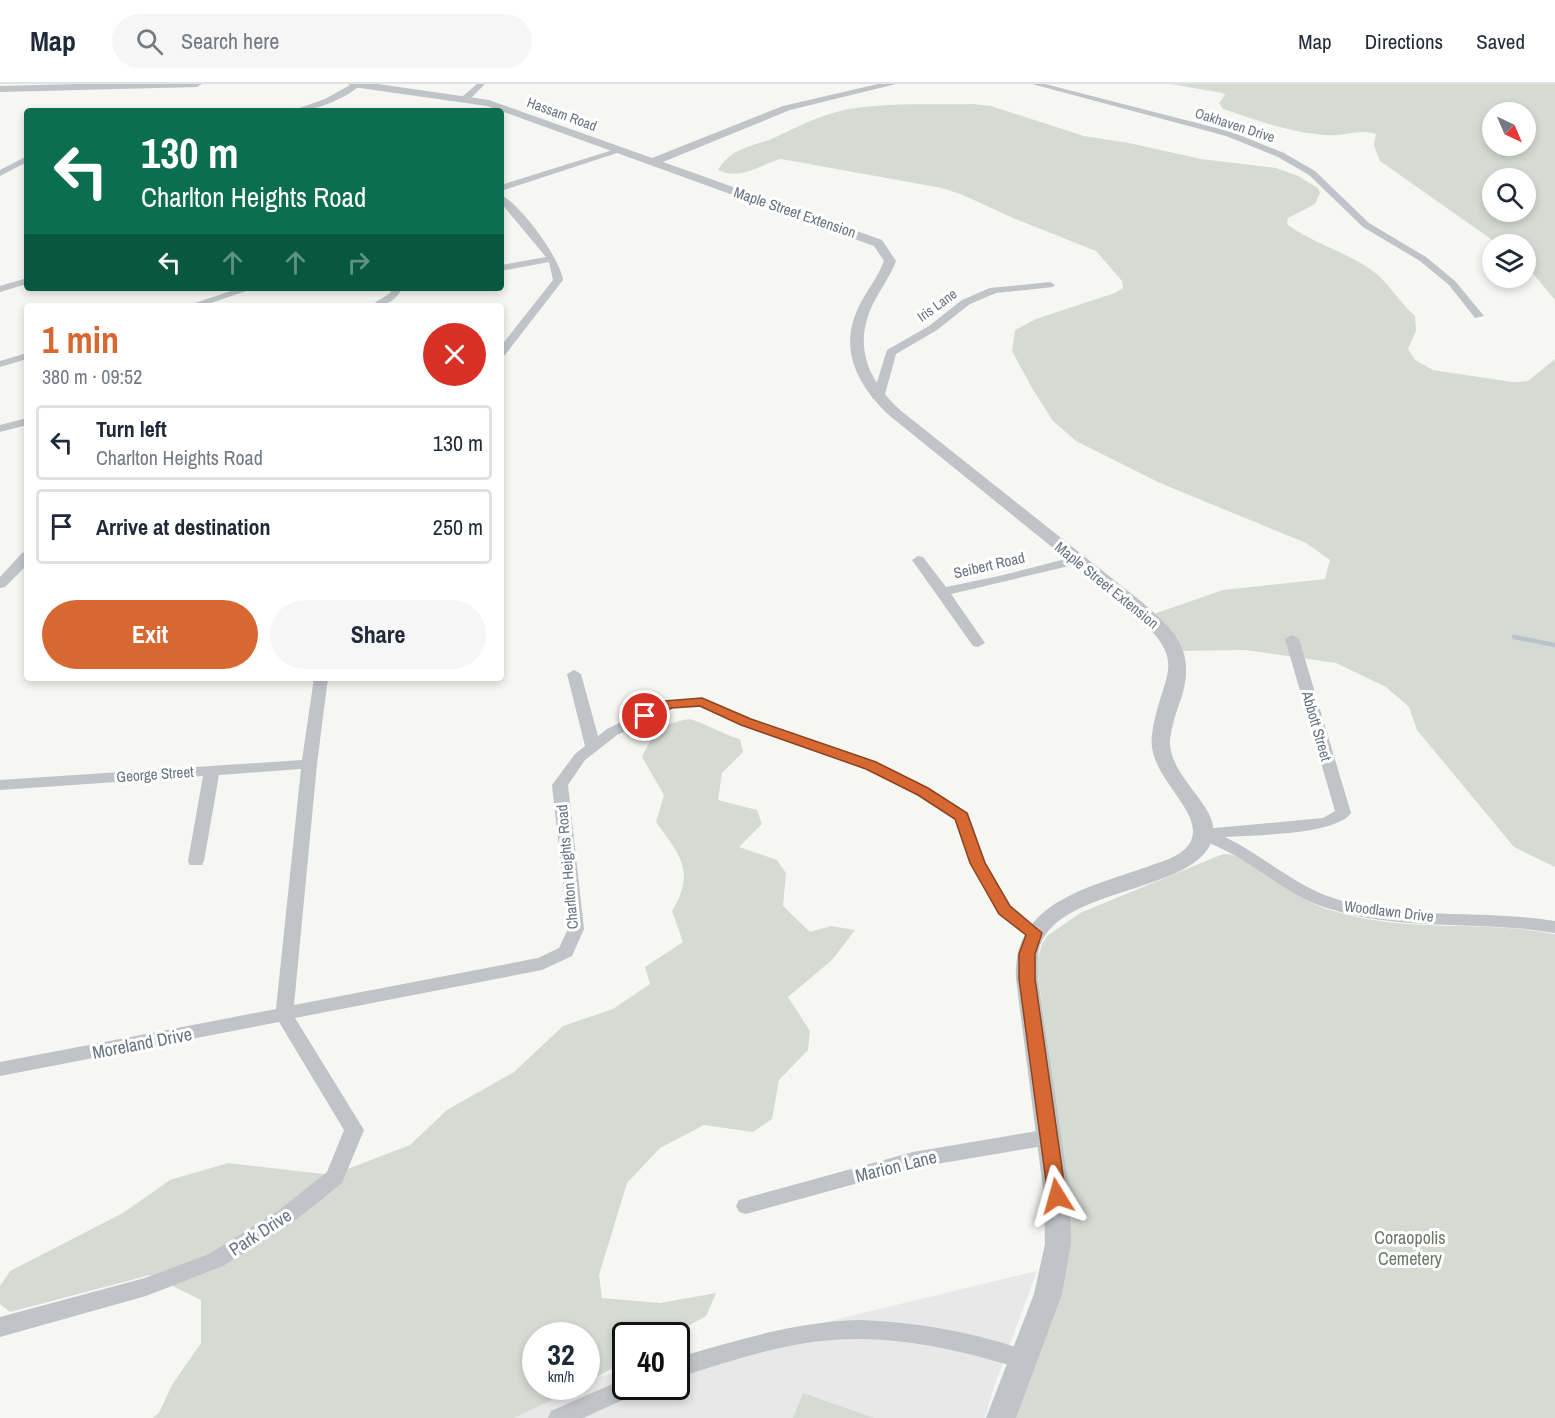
<!DOCTYPE html>
<html lang="en">
<head>
<meta charset="utf-8">
<style>
  body { margin:0; font-family:"Archivo Narrow",sans-serif; background:#f6f6f7; color:#1f2937; height:100vh; display:flex; flex-direction:column; font-size:22px; white-space:nowrap }
  * { box-sizing:border-box; margin:0 }
  p { font-size:20px; color:#747a83 }
  .icon { flex:none; width:33px; height:33px; fill:none; stroke:currentColor; stroke-width:2; stroke-linecap:round; stroke-linejoin:round }
  .map { position:relative; flex:1; overflow:hidden }
  .side { position:absolute; left:24px; top:219px; width:480px; height:378px; display:flex; flex-direction:column; background:#fff; border-radius:6px; box-shadow:0 3px 9px #0003 }
  .side>* { flex:none }
  .hud { position:absolute; left:24px; top:24px; width:480px; height:183px; border-radius:6px; box-shadow:0 3px 9px #0003; background:#0b6e4f; color:#fff; overflow:hidden }
  .needle { width:39px; rotate:136deg }
  .buttons { position:absolute; left:1482px; top:18px; display:grid; gap:12px }
  .buttons a { display:grid; place-items:center; width:54px; height:54px; border-radius:50%; background:#fff; box-shadow:0 3px 9px #0003; font-size:30px }
  .speed { position:absolute; left:522px; top:1238px; display:flex; gap:12px; font-size:30px; font-weight:700; text-align:center }
  .speed>* { display:grid; place-content:center; width:78px; height:78px; border-radius:50%; background:#fff; box-shadow:0 3px 9px #0003; line-height:1 }
  .speed small { font-size:15px; font-weight:400 }
  .speed .limit { border:3px solid #111; border-radius:9px; background:#fff; color:#111 }
  .pin { position:absolute; display:grid; place-items:center; width:51px; height:51px; color:#fff; margin:-26px; border:3px solid #fff; border-radius:50%; box-shadow:0 2px 6px #0007 }
  .me { position:absolute; width:66px; margin:-33px; rotate:352deg; stroke-linejoin:round; filter:drop-shadow(0 0 4px #0008) }
  .turn { display:flex; align-items:center; gap:21px; height:126px; padding:0 18px; font-size:27px }
  .turn .icon { width:78px; height:78px; stroke-width:2.5 }
  .turn b { display:block; font-size:42px; line-height:51px }
  .lanes { display:flex; align-items:center; height:57px; padding:0 18px; background:#0003; justify-content:center; gap:30px; direction:ltr }
  .lanes .off { opacity:.35 }
  .round { display:grid; place-items:center; flex:none; width:63px; height:63px; border-radius:32px; background:#f6f6f7 }
  .head { display:flex; align-items:center; justify-content:space-between; height:102px; padding:0 18px }
  h1 { font-size:36px; font-weight:800; line-height:45px; color:#d86832 }
  .action { display:flex; gap:12px; margin-top:auto; padding:12px 18px }
  .action a { flex:1; height:69px; border-radius:36px; background:#d86832; color:#fff; font-size:24px; font-weight:800; line-height:69px; text-align:center }
  .action a+a { background:#f6f6f7; color:#1f2937 }
  ul { padding:0; list-style:none }
  li { display:flex; align-items:center; gap:18px; height:75px; margin:0 12px 9px; padding:0 6px; border:3px solid #e0e1e3; border-radius:6px }
  li div { flex:1 }
  li b { display:block; font-size:22px }
  li em { font-style:normal }
  header { display:flex; align-items:center; gap:36px; box-sizing:border-box; height:84px; padding:0 30px; background:#fff; border-bottom:2px solid #e0e1e3 }
  header strong { font-size:28px }
  nav { display:flex; gap:33px; margin-inline-start:auto; font-size:21px }
  .search { width:420px; height:54px; background:#f6f6f7; display:flex; align-items:center; gap:15px; box-sizing:border-box; padding:0 21px; border-radius:33px; color:#747a83; font-size:22px }
  .map>svg:first-child { display:block }
  .built { fill:#e7e8e7 }
  .green { fill:#d5dbd3; fill-rule:evenodd }
  .lines { fill:none; stroke-linecap:round; stroke-linejoin:round }
  .stream { stroke:#bac3c9; stroke-width:4.5 }
  .minor { fill:#c0c3c7; fill-rule:evenodd }
  .tertiary { fill:#c0c3c7; fill-rule:evenodd }
  .route { fill:#d86832; stroke:#8c4420; stroke-width:1.5 }
  .labels { text-anchor:middle; dominant-baseline:central; stroke-width:6; stroke-linejoin:round; paint-order:stroke }
  .far-street-label { font-size:14px; fill:#677482; stroke:#fff }
  .street-label { font-size:15px; fill:#677482; stroke:#fff }
  .near-street-label { font-size:18px; fill:#677482; stroke:#fff }
  .near-park-label { font-size:18px; fill:#687a66; stroke:#fff }
</style>
</head>
<body>
<header>
<strong>Map</strong>
<div class="search"><svg class="icon" aria-label="search" viewBox="0 0 24 24"><circle cx="10" cy="10" r="6"/><path d="M15 15l6 6"/></svg>Search here</div>
<nav><a>Map</a><a>Directions</a><a>Saved</a></nav>
</header>
<div class="map">
<svg width="1555" height="1334" viewBox="0 0 1555 1334">
  <rect width="100%" height="100%" fill="#f6f6f3"/>
  <path class="built" d="M 1037,1187 L 994,1303 L 985,1334 L 428,1334 L 561,1302 L 586,1302 L 587,1296 L 625,1286 L 626,1302 L 676,1302 L 677,1274 Z"/>
  <path class="green" d="M 1171,0 L 1555,0 L 1555,216 L 1526,181 L 1526,160 L 1498,160 L 1380,77 L 1374,61 L 1376,50 C 1359,44 1344,53 1326,51 C 1291,49 1256,36 1223,25 L 1219,19 L 1225,11 L 1222,9 ZM 1492,28 L 1526,28 L 1526,62 L 1492,62 ZM 1492,94 L 1526,94 L 1526,128 L 1492,128 Z
    M 973,20 L 991,22 L 1084,52 L 1129,59 L 1201,75 L 1276,84 L 1298,92 L 1318,104 L 1320,109 L 1315,120 L 1288,134 L 1287,140 C 1312,159 1344,167 1370,185 C 1388,197 1398,217 1415,232 L 1416,247 L 1408,265 L 1415,276 L 1433,286 L 1512,298 L 1528,297 L 1555,275 L 1555,783 L 1514,763 L 1417,646 L 1409,623 L 1386,603 L 1336,579 L 1245,566 L 1176,567 L 1148,532 L 1223,506 L 1325,495 L 1330,476 L 1306,459 L 1160,399 L 1076,357 L 1053,337 L 1032,304 L 1012,267 L 1015,246 L 1036,235 L 1115,209 L 1123,204 L 1122,197 L 1096,167 L 1013,134 L 963,111 L 942,104 L 781,75 C 759,81 740,97 718,86 C 733,62 754,63 776,53 C 797,43 816,33 840,27 C 878,18 933,21 973,20 Z
    M 689,635 C 708,640 721,650 740,655 L 743,668 L 722,689 L 718,716 L 757,726 L 762,740 L 739,763 L 777,776 L 786,789 L 783,822 L 810,848 L 831,842 L 855,846 L 832,876 L 788,913 L 810,947 L 808,966 L 779,996 L 772,1035 L 753,1048 L 704,1041 L 660,1064 L 627,1099 L 599,1191 L 602,1214 L 660,1219 L 716,1209 L 706,1232 L 672,1251 L 626,1251 L 625,1277 L 587,1299 L 586,1251 L 536,1251 L 536,1302 L 581,1302 L 514,1334 L 152,1334 L 159,1329 L 172,1301 L 201,1259 L 201,1216 L 150,1191 L 10,1228 L 0,1220 L 0,1202 L 10,1187 L 123,1129 L 170,1096 L 228,1079 L 332,1091 L 410,1061 L 447,1026 L 514,988 L 563,942 L 613,925 L 650,900 L 645,883 L 683,858 L 672,827 C 696,788 680,771 656,738 L 664,711 L 642,673 C 655,646 659,641 689,635 Z
    M 1223,770 C 1248,769 1285,805 1307,816 C 1317,822 1329,826 1341,829 C 1410,849 1485,836 1555,850 L 1555,1334 L 1001,1334 L 1048,1210 L 1050,976 L 1038,891 L 1038,874 L 1042,860 L 1047,852 L 1080,829 Z
    M 803,1309 L 874,1334 L 793,1334 Z"/>
  <g class="lines">
    <path class="stream" d="M 1514,553 L 1555,561"/>
    <path class="minor" d="M 352,0 L 362,0 C 343,16 316,27 291,27 L 325,15 Z
      M 477,0 L 485,0 L 469,16 L 463,16 L 463,12 Z
      M 1032,0 L 1045,0 L 1232,48 L 1284,69 L 1315,87 L 1369,139 L 1426,173 L 1455,197 L 1484,232 L 1475,234 L 1449,201 L 1420,177 L 1363,143 L 1309,91 L 1278,73 L 1226,52 Z
      M 616,65 L 623,67 L 501,107 L 501,101 Z
      M 27,72 L 27,78 L 0,92 L 0,86 Z
      M 501,111 C 521,121 560,174 563,196 L 505,271 L 501,272 L 501,262 L 553,196 L 549,178 L 501,187 L 501,181 L 546,173 L 501,119 Z
      M 27,194 L 27,200 L 0,208 L 0,202 Z
      M 1050,198 L 1055,201 L 1053,203 L 996,209 L 970,220 L 937,246 L 896,270 L 884,314 L 878,317 L 872,314 L 887,266 L 929,242 L 962,216 L 990,204 Z
      M 240,204 L 255,204 L 202,222 L 186,222 Z
      M 392,204 L 402,204 C 396,218 384,222 370,222 L 390,209 Z
      M 27,269 L 27,275 L 0,283 L 0,277 Z
      M 27,334 L 27,341 L 0,348 L 0,341 Z
      M 27,468 L 27,481 L 5,503 L 0,504 L 0,493 L 22,469 Z
      M 918,472 L 923,473 L 946,503 L 999,492 L 1077,472 L 1083,476 L 1082,479 L 951,510 L 985,559 L 978,563 L 973,562 L 912,476 Z
      M 1292,551 L 1299,555 L 1351,729 C 1336,751 1253,751 1225,753 C 1262,771 1294,801 1333,814 C 1400,837 1484,825 1555,837 L 1555,849 C 1480,836 1400,848 1327,824 C 1298,815 1273,795 1247,779 C 1232,769 1215,761 1198,754 L 1196,750 L 1198,746 L 1204,745 L 1323,734 L 1335,727 L 1285,555 Z
      M 574,586 L 581,590 L 598,652 L 607,645 L 664,617 L 702,614 L 751,635 L 876,679 L 928,704 L 968,729 L 986,779 L 1010,822 L 1043,849 L 1041,853 L 1029,853 L 998,830 L 970,779 L 955,736 L 918,712 L 866,685 L 741,641 L 700,623 L 672,624 L 617,651 L 585,676 L 568,701 L 584,845 L 572,872 L 542,886 L 295,934 L 364,1046 L 342,1099 L 292,1139 L 223,1182 L 146,1212 L 0,1253 L 0,1233 L 145,1194 L 209,1170 L 278,1127 L 327,1088 L 344,1046 L 279,938 L 0,992 L 0,978 L 276,925 L 301,685 L 219,691 L 204,777 L 202,781 L 190,781 L 188,777 L 203,692 L 0,706 L 0,696 L 302,676 L 314,594 L 328,594 L 317,680 L 294,921 L 538,874 L 559,864 L 568,845 L 552,701 L 575,670 L 585,662 L 567,590 Z
      M 1049,1045 L 1056,1048 L 1059,1053 L 1056,1058 L 1049,1061 L 913,1084 L 746,1130 L 739,1128 L 736,1122 L 739,1116 L 746,1114 L 913,1068 Z
      M 859,1236 C 917,1238 975,1248 1030,1268 L 1033,1275 L 1030,1282 L 1022,1285 C 961,1266 897,1251 832,1256 C 779,1260 727,1278 676,1294 L 676,1274 C 737,1256 796,1238 859,1236 Z
      M 626,1294 L 626,1302 L 641,1302 L 638,1309 L 583,1334 L 548,1334 L 551,1327 Z"/>
    <path class="tertiary" d="M 78,0 L 202,0 L 197,3 L 0,8 L 0,2 Z
      M 348,0 L 378,0 L 489,16 L 652,74 L 783,22 L 878,0 L 896,0 L 790,26 L 663,78 L 882,156 L 896,177 C 890,193 879,207 872,222 C 853,264 869,297 900,326 L 1143,519 C 1176,548 1195,566 1182,612 C 1177,626 1172,640 1170,656 C 1168,693 1220,722 1213,753 C 1200,807 1072,802 1043,855 C 1036,866 1038,882 1038,895 L 1070,1112 L 1071,1160 L 1062,1210 L 1016,1334 L 986,1334 L 1034,1210 L 1045,1160 L 1044,1112 L 1016,895 C 1012,816 1093,803 1152,781 C 1167,776 1187,770 1192,754 C 1201,724 1146,691 1152,651 C 1161,586 1193,581 1131,527 L 890,332 C 857,301 838,265 859,222 C 867,206 878,193 884,177 L 874,162 L 487,22 L 353,3 Z"/>
  </g>
  <path class="route" d="M 702,614 L 751,635 L 876,678 L 928,704 L 967,729 L 985,779 L 1010,822 L 1042,849 L 1035,870 L 1035,895 L 1066,1112 L 1064,1117 L 1057,1119 L 1051,1117 L 1048,1112 L 1019,895 L 1019,870 L 1026,851 L 999,830 L 970,779 L 955,735 L 918,711 L 866,685 L 741,641 L 700,622 L 672,624 L 645,636 L 639,632 L 664,617 Z"/>
  <g class="labels">
    <g class="far-street-label">
      <text transform="translate(562 30) rotate(20)">Hassam Road</text>
      <text transform="translate(1235 41) rotate(18)">Oakhaven Drive</text>
      <text transform="translate(937 221) rotate(-36)">Iris Lane</text>
    </g>
    <g class="street-label">
      <text transform="translate(795 128) rotate(19)">Maple Street Extension</text>
      <text transform="translate(989 481) rotate(-13)">Seibert Road</text>
      <text transform="translate(1107 501) rotate(39)">Maple Street Extension</text>
      <text transform="translate(1317 642) rotate(74)">Abbott Street</text>
      <text transform="translate(155 690) rotate(-4)">George Street</text>
      <text transform="translate(567 783) rotate(-95)">Charlton Heights Road</text>
      <text transform="translate(1389 827) rotate(7)">Woodlawn Drive</text>
    </g>
    <g class="near-street-label">
      <text transform="translate(142 959) rotate(-11)">Moreland Drive</text>
      <text transform="translate(896 1082) rotate(-14)">Marion Lane</text>
      <text transform="translate(260 1148) rotate(-33)">Park Drive</text>
    </g>
    <g class="near-park-label">
      <text x="1410" y="1153">Coraopolis<tspan x="1410" dy="21">Cemetery</tspan></text>
    </g>
  </g>
</svg>
<div class="buttons">
<a><svg class="needle" viewBox="-14 -14 28 28"><path d="M0-13l5 13h-10z" fill="#e53935"/><path d="M0 13l5-13h-10z" fill="#747a83"/></svg></a>
<a><svg class="icon" aria-label="search" viewBox="0 0 24 24"><circle cx="10" cy="10" r="6"/><path d="M15 15l6 6"/></svg></a>
<a><svg class="icon" aria-label="layers" viewBox="0 0 24 24"><path d="M12 4l9 5-9 5-9-5zM3 14l9 5 9-5"/></svg></a>
</div>
<div class="speed"><div>32<small>km/h</small></div><div class="limit">40</div></div>
<div class="pin" style="left:645px;top:632px;background:#d93025"><svg class="icon" aria-label="arrive" viewBox="0 0 24 24"><path d="M6 21V4h12l-3 4 3 4H6"/></svg></div>
<svg class="me" style="left:1057px;top:1112px" viewBox="-20 -20 40 40"><path d="M0-17L14 15 0 8-14 15z" fill="#d86832" stroke="#fff" stroke-width="4"/></svg>
<div class="hud">
<div class="turn"><svg class="icon" aria-label="left" viewBox="0 0 24 24"><path d="M17 20v-9H6M10 6l-5 5 5 5"/></svg><div><b>130 m</b>Charlton Heights Road</div></div>
<div class="lanes"><svg class="icon" aria-label="left" viewBox="0 0 24 24"><path d="M17 20v-9H6M10 6l-5 5 5 5"/></svg><svg class="icon off" aria-label="ahead" viewBox="0 0 24 24"><path d="M12 20V5M6 11l6-6 6 6"/></svg><svg class="icon off" aria-label="ahead" viewBox="0 0 24 24"><path d="M12 20V5M6 11l6-6 6 6"/></svg><svg class="icon off" aria-label="right" viewBox="0 0 24 24"><path d="M7 20v-9h11M14 6l5 5-5 5"/></svg></div>
</div>
<section class="side">
<div class="head"><div><h1>1 min</h1><p>380 m · 09:52</p></div><a class="round" style="background:#d93025;color:#fff"><svg class="icon" aria-label="close" viewBox="0 0 24 24"><path d="M6 6l12 12M18 6L6 18"/></svg></a></div>
<ul>
<li><svg class="icon" aria-label="left" viewBox="0 0 24 24"><path d="M17 20v-9H6M10 6l-5 5 5 5"/></svg><div><b>Turn left</b><p>Charlton Heights Road</p></div><em>130 m</em></li>
<li><svg class="icon" aria-label="arrive" viewBox="0 0 24 24"><path d="M6 21V4h12l-3 4 3 4H6"/></svg><div><b>Arrive at destination</b></div><em>250 m</em></li>
</ul>
<div class="action"><a>Exit</a><a>Share</a></div>
</section>
</div>
</body>
</html>
